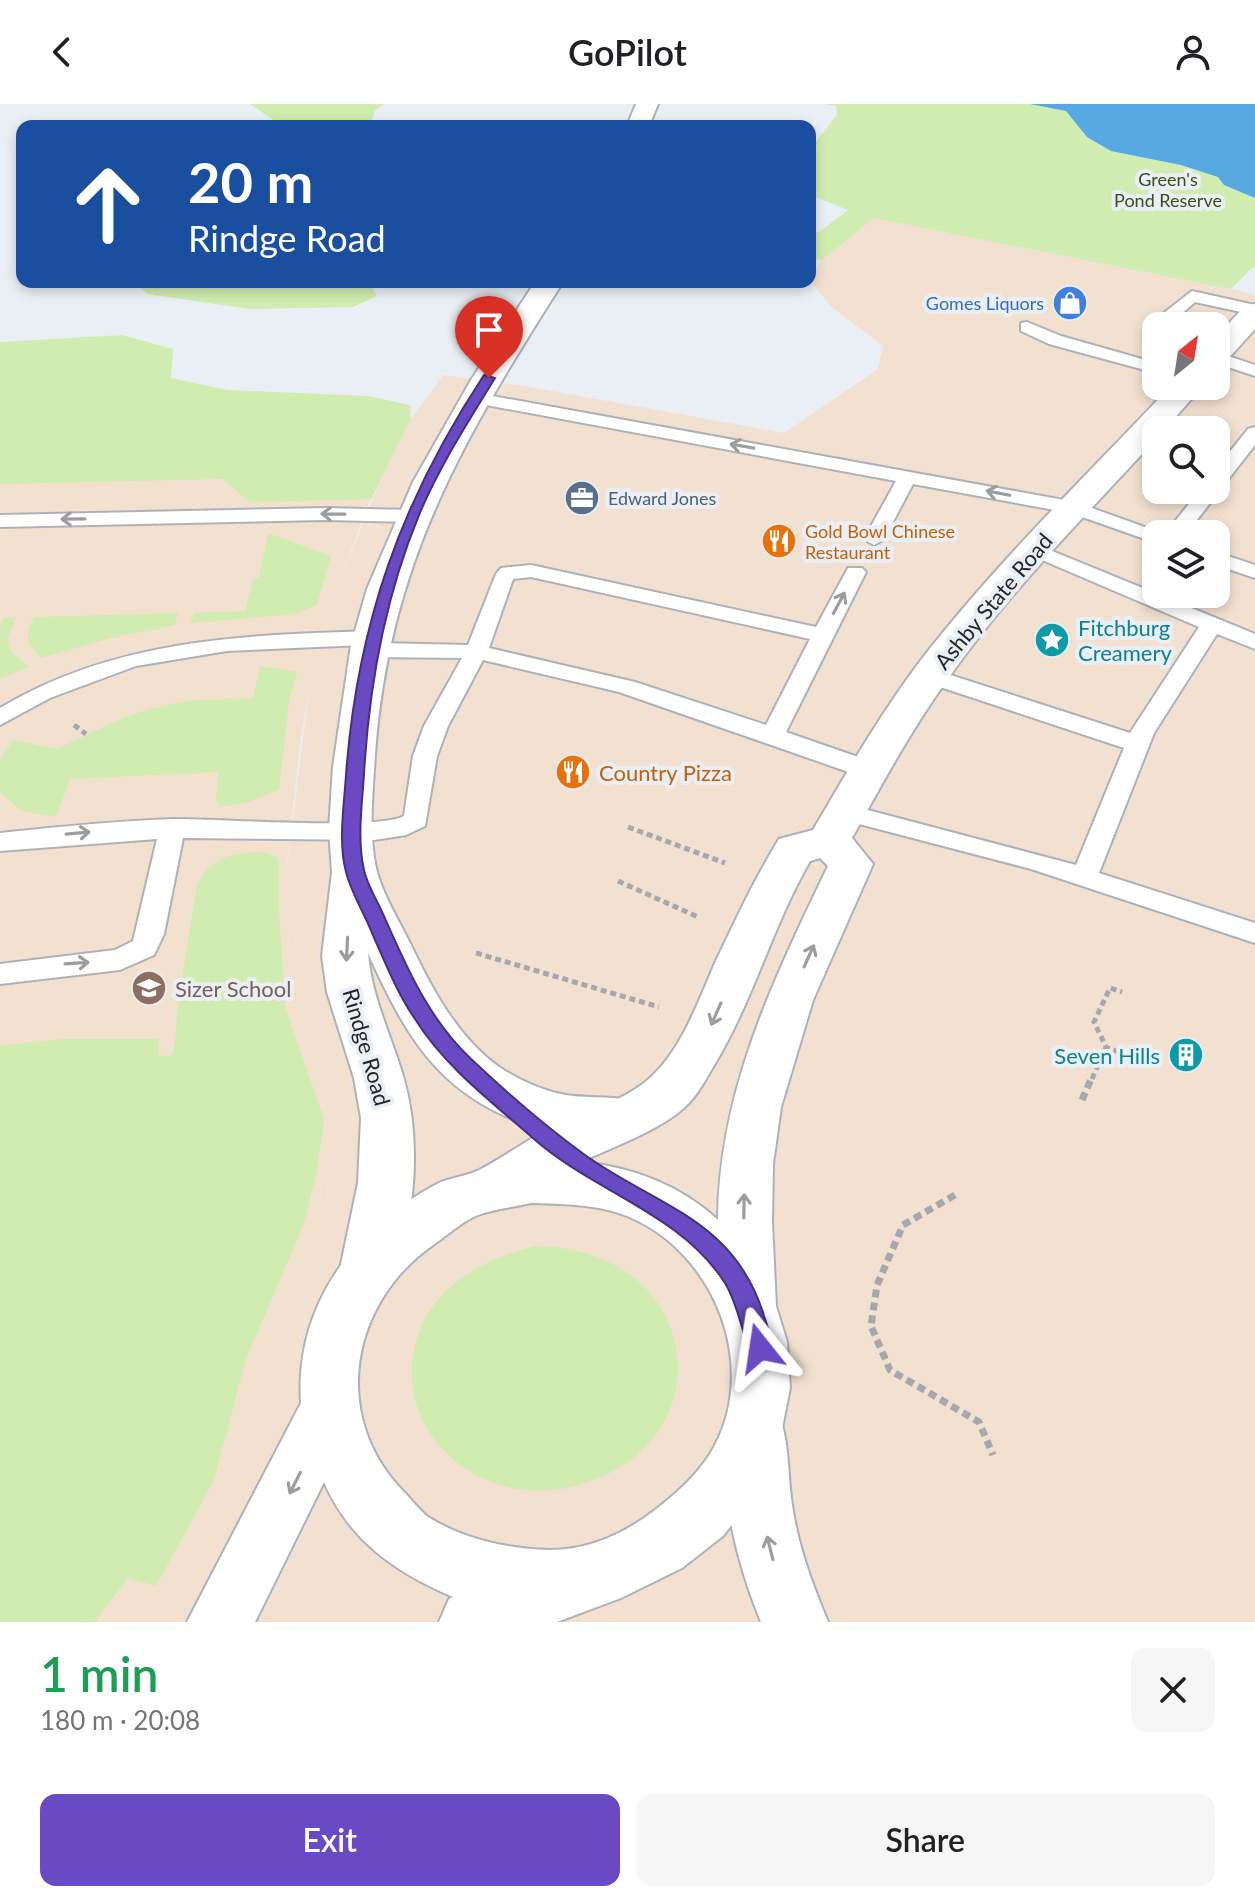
<!DOCTYPE html>
<html lang="en">
<head>
<meta charset="utf-8">
<style>
  body { margin:0; font-family:Lato,sans-serif; background:#f6f6f6; color:#202124; height:100vh; display:flex; flex-direction:column; font-size:30px; white-space:nowrap }
  * { box-sizing:border-box; margin:0 }
  p { font-size:26px; color:#757577 }
  .icon { flex:none; width:44px; height:44px; fill:none; stroke:currentColor; stroke-width:2; stroke-linecap:round; stroke-linejoin:round }
  .map { position:relative; height:1518px; overflow:hidden }
  .sheet { display:flex; flex-direction:column; background:#fff; flex:1 }
  .sheet>* { flex:none }
  .top-card { position:absolute; left:16px; top:16px; width:800px; height:168px; border-radius:16px; box-shadow:0 4px 12px #0003; background:#1a4fa0; color:#fff; overflow:hidden }
  .needle { width:52px; rotate:30deg }
  .tools { position:absolute; left:1142px; top:208px; display:grid; gap:16px }
  .tools a { display:grid; place-items:center; width:88px; height:88px; border-radius:16px; background:#fff; box-shadow:0 4px 12px #0003; font-size:40px }
  .pin { position:absolute; display:grid; place-items:center; width:68px; height:68px; color:#fff; margin:-82px -34px; border-radius:50% 50% 50% 0; rotate:-45deg; box-shadow:0 0 8px #0007 }
  .pin .icon { rotate:45deg }
  .me { position:absolute; width:88px; margin:-44px; rotate:345deg; stroke-linejoin:round; filter:drop-shadow(0 0 6px #0008) }
  .turn { display:flex; align-items:center; gap:28px; height:168px; padding:0 40px; font-size:36px }
  .turn .icon { width:104px; height:104px; stroke-width:2.5 }
  .turn b { display:block; font-size:56px; line-height:68px }
  .round { display:grid; place-items:center; flex:none; width:84px; height:84px; border-radius:16px; background:#f6f6f6 }
  .overview { display:flex; align-items:center; justify-content:space-between; height:136px; padding:0 40px }
  h1 { font-size:48px; font-weight:600; line-height:60px; color:#1e9e55 }
  .button { display:flex; gap:16px; margin-top:auto; padding:16px 40px }
  .button a { flex:1; height:92px; border-radius:16px; background:#694ac2; color:#fff; font-size:32px; font-weight:600; line-height:92px; text-align:center }
  .button a+a { background:#f6f6f6; color:#202124 }
  header { display:flex; justify-content:space-between; align-items:center; height:104px; padding:0 40px; background:#fff; font-size:36px; font-weight:600 }
  .map>svg:first-child { display:block }
  .commercial { fill:#f2e1d0; fill-rule:evenodd }
  .education { fill:#f3e1d0 }
  .green { fill:#d1ecb0 }
  .water { fill:#58a9e2 }
  .lines { fill:none; stroke-linecap:round; stroke-linejoin:round }
  .lane-casing { stroke:#adb2b9; stroke-width:4 }
  .secondary-casing { stroke:#adb2b9; stroke-width:4 }
  .primary-casing { stroke:#adb2b9; stroke-width:4 }
  .path-far1 { stroke:#a5a9af; stroke-width:5; stroke-dasharray:6 4; stroke-linecap:butt }
  .path { stroke:#a5a9af; stroke-width:7; stroke-dasharray:8 5; stroke-linecap:butt }
  .lane { fill:#fff; fill-rule:evenodd }
  .secondary { fill:#fff; fill-rule:evenodd }
  .primary { fill:#fff; fill-rule:evenodd }
  .oneway { stroke:#9c9d9f }
  .route { fill:#694ac2; stroke:#44307e; stroke-width:2 }
  .labels { text-anchor:middle; dominant-baseline:central; stroke-width:8; stroke-linejoin:round; paint-order:stroke }
  .far-park-label { font-size:18px; fill:#384e13; stroke:#eaeff6 }
  .far-shop-label { font-size:18px; fill:#366cbe; stroke:#eaeff6; text-anchor:end }
  .far-service-label { font-size:18px; fill:#4e5e75; stroke:#eaeff6; text-anchor:start }
  .far-food-label { font-size:18px; fill:#c56008; stroke:#eaeff6; text-anchor:start }
  .street-label { font-size:22px; fill:#242629; stroke:#eaeff6 }
  .culture-label { font-size:22px; fill:#0d838f; stroke:#eaeff6; text-anchor:start }
  .food-label { font-size:22px; fill:#c56008; stroke:#eaeff6; text-anchor:start }
  .education-label { font-size:22px; fill:#785e54; stroke:#eaeff6; text-anchor:start }
</style>
</head>
<body>
<header><svg class="icon" aria-label="back" viewBox="0 0 24 24"><path d="M15 5l-7 7 7 7"/></svg>GoPilot<svg class="icon" aria-label="person" viewBox="0 0 24 24"><circle cx="12" cy="8" r="4"/><path d="M4 21q1-7 8-7t8 7"/></svg></header>
<div class="map">
<svg width="1255" height="1518" viewBox="0 0 1255 1518">
  <rect width="100%" height="100%" fill="#eaeff6"/>
  <path class="commercial" d="M 874,114 L 1255,190 L 1255,1518 L 173,1518 L 237,1407 L 281,1307 L 327,1132 L 328,1058 L 322,981 L 289,848 L 286,770 L 309,585 L 339,479 L 385,365 L 411,315 L 443,271 L 525,282 L 784,329 L 878,265 L 883,242 L 830,202 L 810,176 L 822,156 ZM 1156,222 L 1216,222 L 1216,282 L 1156,282 ZM 1156,326 L 1216,326 L 1216,386 L 1156,386 ZM 1156,430 L 1216,430 L 1216,490 L 1156,490 Z"/>
  <path class="education" d="M 411,315 L 369,399 L 339,479 L 309,585 L 300,640 L 286,770 L 289,848 L 322,981 L 328,1058 L 327,1132 L 281,1307 L 238,1407 L 173,1518 L 0,1518 L 0,321 Z"/>
  <path class="green" d="M 250,0 L 385,0 L 375,6 L 370,22 L 282,22 Z
    M 824,0 L 1255,0 L 1255,161 L 1231,185 L 874,114 L 822,156 L 810,154 L 810,128 L 819,128 L 848,106 L 810,91 L 810,45 L 837,11 L 836,2 Z
    M 133,178 L 369,178 L 377,192 L 353,203 L 249,205 L 148,190 Z
    M 122,231 L 173,245 L 171,274 L 228,286 L 369,292 L 410,301 L 411,315 L 371,395 L 249,398 L 223,375 L 0,380 L 0,238 Z
    M 268,429 L 331,452 L 317,501 L 295,510 L 190,519 L 195,509 L 245,507 L 253,475 L 259,474 Z
    M 178,509 L 175,521 L 110,534 L 41,554 C 26,539 24,531 34,513 Z
    M 17,513 L 7,534 L 10,546 L 29,563 L 0,575 L 0,521 L 4,514 Z
    M 260,562 L 297,568 L 289,597 L 279,686 L 246,699 L 220,702 L 216,697 L 218,668 L 70,675 L 56,713 L 20,706 L 0,688 L 0,656 L 13,636 L 57,645 L 118,616 L 149,605 L 185,597 L 253,594 Z
    M 265,748 L 279,754 L 278,791 L 285,903 L 324,1015 L 317,1066 L 304,1120 L 246,1255 L 214,1376 L 156,1482 L 128,1474 L 94,1518 L 0,1518 L 0,942 L 63,935 L 159,935 L 158,951 L 170,952 L 174,946 L 179,893 L 197,781 C 212,751 233,749 265,748 Z
    M 536,1142 C 711,1145 728,1351 566,1384 C 531,1391 490,1384 462,1362 C 430,1339 410,1304 412,1264 C 415,1193 474,1156 536,1142 Z"/>
  <path class="water" d="M 1030,0 L 1255,0 L 1255,94 L 1224,81 L 1218,73 L 1181,61 L 1111,47 L 1087,33 L 1066,7 Z"/>
  <g class="lines">
    <g class="lane-casing">
      <path id="lane" d="M 1192,187 L 1255,201 L 1255,211 L 1195,198 L 1168,222 L 1152,226 L 1152,218 Z
        M 1027,218 L 1061,232 L 1156,259 L 1156,269 L 1049,240 L 1021,227 L 1021,219 Z
        M 1216,248 L 1255,261 L 1255,272 L 1216,259 Z
        M 476,289 L 1075,398 L 1164,430 L 1156,430 L 1156,439 L 1071,409 L 913,380 L 884,435 L 874,441 L 864,435 L 896,377 L 470,298 L 467,294 Z
        M 1255,323 L 1255,341 L 1223,382 L 1218,383 L 1217,390 L 1186,430 L 1165,430 L 1200,386 L 1216,386 L 1216,365 L 1248,325 Z
        M 325,404 L 411,406 L 421,412 L 411,418 L 325,416 L 0,423 L 0,411 Z
        M 1035,440 L 1255,530 L 1255,545 L 1217,530 L 1154,629 L 1099,769 L 1255,819 L 1255,839 L 1031,765 L 836,714 L 832,708 L 836,702 L 845,700 L 1076,761 L 1124,644 L 922,577 L 919,572 L 930,565 L 938,567 L 1130,629 L 1199,523 L 1028,450 L 1025,446 L 1028,442 Z
        M 1216,448 L 1255,461 L 1255,474 L 1216,461 Z
        M 531,461 L 816,523 L 848,464 L 862,464 L 866,468 L 786,628 L 878,660 L 881,666 L 869,674 L 860,672 L 619,588 L 483,556 L 448,622 L 437,652 L 425,722 L 406,731 L 374,736 L 183,734 L 164,830 L 154,851 L 120,866 L 0,880 L 0,860 L 115,846 L 133,837 L 157,735 L 0,747 L 0,729 C 57,723 115,717 172,715 C 214,714 377,727 404,712 L 413,652 L 424,622 L 462,554 L 370,553 L 359,546 L 363,541 L 227,547 L 136,562 L 50,594 L 0,621 L 0,604 C 115,535 243,531 373,527 L 384,534 L 380,539 L 468,541 L 496,470 L 501,464 ZM 531,473 L 810,535 L 766,621 L 635,578 L 489,544 L 513,475 Z"/>
    </g>
    <g class="secondary-casing">
      <path id="secondary" d="M 636,0 L 658,0 L 649,22 L 627,22 Z
        M 535,178 L 563,178 C 463,335 389,459 375,650 C 373,687 368,728 376,764 C 382,790 400,818 411,841 C 432,885 458,934 499,963 C 519,976 542,987 566,991 C 592,995 617,991 643,999 L 651,1014 L 643,1029 C 613,1039 577,1035 547,1027 C 445,998 410,942 368,849 C 371,892 391,931 403,972 C 422,1036 416,1122 388,1182 L 368,1189 L 348,1182 L 340,1165 L 358,1079 L 361,1014 L 354,974 L 327,888 L 322,852 L 332,768 L 329,726 L 333,663 L 351,541 L 367,485 L 413,378 L 471,276 Z
        M 755,1295 L 776,1304 C 790,1334 787,1368 792,1401 C 798,1443 812,1479 828,1518 L 761,1518 C 738,1462 709,1361 734,1304 Z"/>
    </g>
    <g class="primary-casing">
      <path id="primary" d="M 1255,200 L 1255,225 L 1226,257 L 1216,260 L 1216,233 L 1245,202 Z
        M 1171,282 L 1203,282 L 1164,326 L 1156,326 L 1156,335 C 1084,413 1008,489 947,576 C 911,626 882,680 852,734 L 873,760 L 813,896 L 781,1003 L 773,1060 L 772,1118 L 776,1202 L 787,1238 L 790,1284 L 781,1329 L 753,1393 L 723,1432 L 682,1464 L 621,1494 L 557,1518 L 439,1518 L 449,1495 L 453,1493 C 395,1468 350,1437 324,1378 L 255,1518 L 187,1518 L 301,1299 C 295,1202 352,1126 435,1081 C 449,1073 467,1073 481,1065 C 504,1053 528,1035 553,1023 C 584,1009 624,997 650,974 C 682,945 698,898 715,859 C 735,817 754,776 779,735 L 813,726 C 847,668 881,609 921,556 C 997,458 1086,372 1171,282 ZM 820,754 L 828,762 C 773,877 719,987 718,1116 C 680,1081 632,1063 581,1058 C 614,1042 657,1028 685,1003 C 698,991 707,973 716,958 C 754,894 773,821 810,757 ZM 531,1099 C 562,1100 597,1100 627,1112 C 716,1148 762,1266 710,1350 C 696,1372 676,1390 655,1406 C 624,1430 589,1446 549,1446 C 508,1445 463,1435 428,1413 C 419,1406 411,1395 403,1387 C 330,1312 350,1199 433,1141 C 447,1132 462,1117 478,1111 C 494,1105 514,1103 531,1099 Z"/>
    </g>
    <path class="path-far1" d="M 74,621 L 86,630
      M 628,723 L 725,759
      M 618,777 L 698,813
      M 476,849 L 659,903
      M 1119,948 L 1106,943 L 1094,918 L 1110,884 L 1122,888
      M 1092,975 L 1106,943"/>
    <path class="path" d="M 1082,996 L 1092,973
      M 955,1091 L 903,1121 L 877,1181 L 871,1222 L 890,1266 L 979,1318 L 993,1351"/>
    <use href="#lane" class="lane"/>
    <use href="#secondary" class="secondary"/>
    <use href="#primary" class="primary"/>
  </g>
  <defs><path id="oneway-shaft" d="M-6 0H5M1.5-3L5.5 0L1.5 3" fill="none" stroke-width="1.6" stroke-linecap="round" stroke-linejoin="round" transform="scale(2)"/></defs>
  <g class="oneway">
    <use href="#oneway-shaft" transform="translate(742 342) rotate(-170)"/>
    <use href="#oneway-shaft" transform="translate(998 389) rotate(-169)"/>
    <use href="#oneway-shaft" transform="translate(333 410) rotate(-179)"/>
    <use href="#oneway-shaft" transform="translate(73 415) rotate(179)"/>
    <use href="#oneway-shaft" transform="translate(839 499) rotate(-62)"/>
    <use href="#oneway-shaft" transform="translate(78 729) rotate(-5)"/>
    <use href="#oneway-shaft" transform="translate(347 845) rotate(93)"/>
    <use href="#oneway-shaft" transform="translate(809 852) rotate(-66)"/>
    <use href="#oneway-shaft" transform="translate(77 859) rotate(-4)"/>
    <use href="#oneway-shaft" transform="translate(716 910) rotate(114)"/>
    <use href="#oneway-shaft" transform="translate(744 1102) rotate(-89)"/>
    <use href="#oneway-shaft" transform="translate(295 1379) rotate(117)"/>
    <use href="#oneway-shaft" transform="translate(770 1444) rotate(-104)"/>
  </g>
  <path class="route" d="M 484,271 L 495,274 C 468,318 439,363 419,411 C 385,493 369,582 364,670 C 362,701 357,735 364,766 C 367,781 377,796 383,810 C 406,862 428,914 470,954 C 506,988 545,1022 585,1051 C 656,1102 735,1115 764,1212 C 768,1224 774,1240 769,1252 L 760,1255 L 752,1252 C 741,1228 739,1202 725,1179 C 680,1109 594,1088 534,1035 C 492,998 445,963 415,915 C 397,889 385,858 372,829 C 364,809 351,788 346,768 C 338,738 344,702 346,671 C 357,520 401,397 484,271 Z"/>
  <defs>
    <g id="shop-disc" transform="scale(1.8)"><circle r="9.5" fill="#3f7fe0" stroke="#eaeff6"/><path d="M-5-2.5h2.3a2.7 3.5 0 0 1 5.4 0H5L5.5 6h-11ZM-1.5-2.5h3a1.5 2.3 0 0 0-3 0Z" fill="#fff"/></g>
    <g id="office-disc" transform="scale(1.8)"><circle r="9.5" fill="#5c6f8a" stroke="#eaeff6"/><path d="M-6-3h4V-5.5h4V-3h4V5H-6ZM-1-4.5V-3h2v-1.5ZM-6 0V1H6V0Z" fill="#fff"/></g>
    <g id="restaurant-disc" transform="scale(1.8)"><circle r="9.5" fill="#e8710a" stroke="#eaeff6"/><path d="M-5-6h1v4h1v-4h1v4h1v-4h1v5L-1.5 .5V6h-2V.5L-5-1ZM5-6V6H3V1.5H1.5Q1.5-4 5-6Z" fill="#fff"/></g>
    <g id="sight-disc" transform="scale(1.8)"><circle r="9.5" fill="#0f9aa8" stroke="#eaeff6"/><path d="M0-6L1.8-2.2L6-1.7L2.9 1.2L3.7 5.4L0 3.3L-3.7 5.4L-2.9 1.2L-6-1.7L-1.8-2.2Z" fill="#fff"/></g>
    <g id="school-disc" transform="scale(1.8)"><circle r="9.5" fill="#8d6e63" stroke="#eaeff6"/><path d="M0-5L7-2L0 1L-7-2ZM-4 1L0 2.5L4 1V4Q0 6-4 4Z" fill="#fff"/></g>
    <g id="building-disc" transform="scale(1.8)"><circle r="9.5" fill="#0f9aa8" stroke="#eaeff6"/><path d="M-4-6H4V6H1V3H-1V6H-4ZM-2.5-4.3h1.7v1.8h-1.7ZM.8-4.3h1.7v1.8H.8ZM-2.5-1h1.7V.8h-1.7ZM.8-1h1.7V.8H.8Z" fill="#fff"/></g>
  </defs>
  <g fill-rule="evenodd">
    <use href="#shop-disc" x="1070" y="199"/>
    <use href="#office-disc" x="582" y="394"/>
    <use href="#restaurant-disc" x="779" y="437"/>
    <use href="#sight-disc" x="1052" y="536"/>
    <use href="#restaurant-disc" x="573" y="668"/>
    <use href="#school-disc" x="149" y="884"/>
    <use href="#building-disc" x="1186" y="951"/>
  </g>
  <g class="labels">
    <g class="far-park-label">
      <text x="1168" y="75">Green's<tspan x="1168" dy="21">Pond Reserve</tspan></text>
    </g>
    <g class="far-shop-label">
      <text x="1044" y="199">Gomes Liquors</text>
    </g>
    <g class="far-service-label">
      <text x="608" y="394">Edward Jones</text>
    </g>
    <g class="far-food-label">
      <text x="805" y="427">Gold Bowl Chinese<tspan x="805" dy="21">Restaurant</tspan></text>
    </g>
    <g class="street-label">
      <text transform="translate(993 497) rotate(-50)">Ashby State Road</text>
      <text transform="translate(367 943) rotate(74)">Rindge Road</text>
    </g>
    <g class="culture-label">
      <text x="1078" y="523">Fitchburg<tspan x="1078" dy="25">Creamery</tspan></text>
      <text x="1160" y="951" text-anchor="end">Seven Hills</text>
    </g>
    <g class="food-label">
      <text x="599" y="668">Country Pizza</text>
    </g>
    <g class="education-label">
      <text x="175" y="884">Sizer School</text>
    </g>
  </g>
</svg>
<div class="tools">
<a><svg class="needle" viewBox="-14 -14 28 28"><path d="M0-13l5 13h-10z" fill="#e53935"/><path d="M0 13l5-13h-10z" fill="#757577"/></svg></a>
<a><svg class="icon" aria-label="search" viewBox="0 0 24 24"><circle cx="10" cy="10" r="6"/><path d="M15 15l6 6"/></svg></a>
<a><svg class="icon" aria-label="layers" viewBox="0 0 24 24"><path d="M12 4l9 5-9 5-9-5zM3 14l9 5 9-5"/></svg></a>
</div>
<div class="pin" style="left:489px;top:274px;background:#d93025"><svg class="icon" aria-label="arrive" viewBox="0 0 24 24"><path d="M6 21V4h12l-3 4 3 4H6"/></svg></div>
<svg class="me" style="left:760px;top:1244px" viewBox="-20 -20 40 40"><path d="M0-17L14 15 0 8-14 15z" fill="#694ac2" stroke="#fff" stroke-width="4"/></svg>
<div class="top-card">
<div class="turn"><svg class="icon" aria-label="ahead" viewBox="0 0 24 24"><path d="M12 20V5M6 11l6-6 6 6"/></svg><div><b>20 m</b>Rindge Road</div></div>
</div>
</div>
<section class="sheet">
<div class="overview"><div><h1>1 min</h1><p>180 m · 20:08</p></div><a class="round"><svg class="icon" aria-label="close" viewBox="0 0 24 24"><path d="M6 6l12 12M18 6L6 18"/></svg></a></div>
<div class="button"><a>Exit</a><a>Share</a></div>
</section>
</body>
</html>
